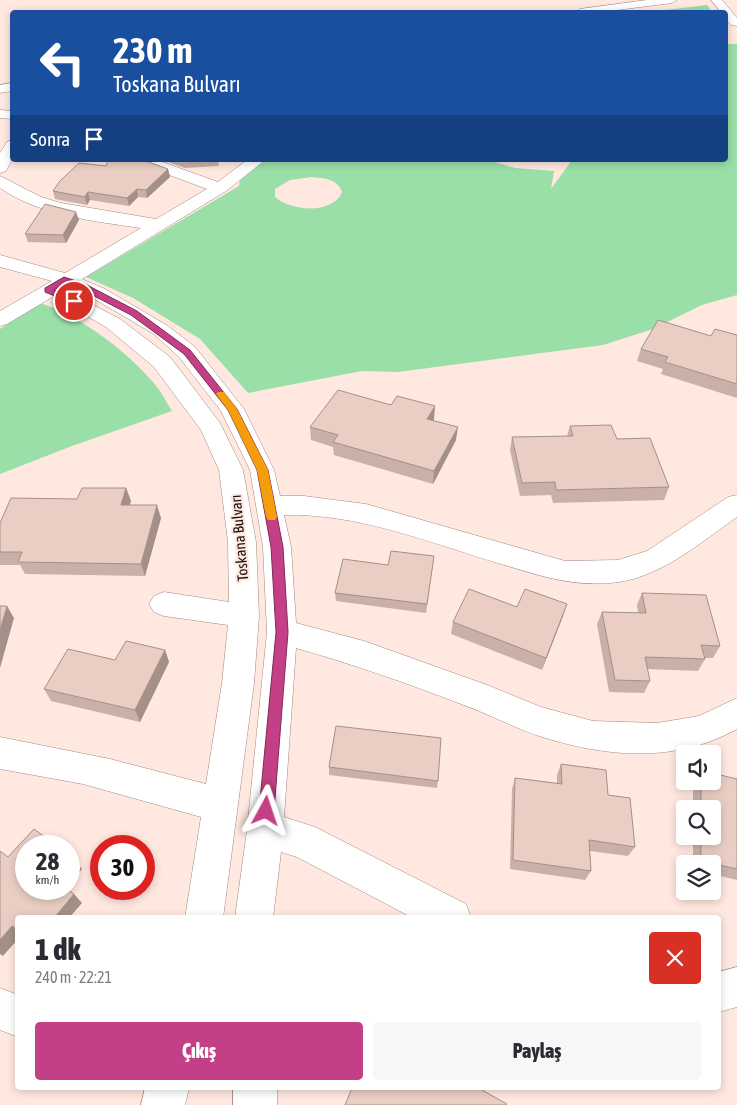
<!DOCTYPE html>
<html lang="tr">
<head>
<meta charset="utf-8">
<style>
  body { margin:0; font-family:"Asap Condensed",sans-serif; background:#f7f7f7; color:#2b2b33; height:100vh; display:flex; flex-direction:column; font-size:19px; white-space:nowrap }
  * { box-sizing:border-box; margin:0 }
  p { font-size:16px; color:#7c7c81 }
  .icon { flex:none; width:28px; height:28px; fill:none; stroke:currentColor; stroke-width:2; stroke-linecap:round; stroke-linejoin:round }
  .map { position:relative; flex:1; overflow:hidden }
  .panel { position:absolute; left:15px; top:915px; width:706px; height:175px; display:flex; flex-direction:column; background:#fff; border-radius:5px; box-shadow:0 2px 8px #0003 }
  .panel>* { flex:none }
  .guide { position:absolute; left:10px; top:10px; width:718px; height:152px; border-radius:5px; box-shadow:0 2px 8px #0003; background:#1a4fa0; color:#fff; overflow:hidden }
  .fabs { position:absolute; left:676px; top:745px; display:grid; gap:10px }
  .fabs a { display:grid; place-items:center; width:45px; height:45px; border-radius:5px; background:#fff; box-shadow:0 2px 8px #0003; font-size:25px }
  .speed { position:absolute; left:15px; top:835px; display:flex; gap:10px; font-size:25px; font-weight:700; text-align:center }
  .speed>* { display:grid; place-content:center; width:65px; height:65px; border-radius:50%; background:#fff; box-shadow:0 2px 8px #0003; line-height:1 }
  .speed small { font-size:12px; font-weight:400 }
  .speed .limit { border:8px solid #d22; background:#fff; color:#111 }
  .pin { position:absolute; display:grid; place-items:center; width:42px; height:42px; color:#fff; margin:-21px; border:2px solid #fff; border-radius:50%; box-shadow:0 1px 5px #0007 }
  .me { position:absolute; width:55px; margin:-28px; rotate:5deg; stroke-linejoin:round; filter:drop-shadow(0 0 4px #0008) }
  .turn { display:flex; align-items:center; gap:18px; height:105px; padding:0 20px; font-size:22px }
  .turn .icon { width:65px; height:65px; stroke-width:2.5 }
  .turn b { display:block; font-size:35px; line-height:42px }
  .then { display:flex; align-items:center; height:48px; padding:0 20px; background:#0003; gap:10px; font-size:19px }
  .round { display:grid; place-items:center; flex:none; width:52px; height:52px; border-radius:5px; background:#f7f7f7 }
  .headline { display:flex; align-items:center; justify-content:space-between; height:85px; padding:0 20px }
  h1 { font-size:30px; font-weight:800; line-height:38px }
  .primary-button { display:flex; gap:10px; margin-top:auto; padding:10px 20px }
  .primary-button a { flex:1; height:58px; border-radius:5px; background:#c34086; color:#fff; font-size:20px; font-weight:800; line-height:58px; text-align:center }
  .primary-button a+a { background:#f7f7f7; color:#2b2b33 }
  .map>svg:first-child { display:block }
  .green { fill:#9adfa8; fill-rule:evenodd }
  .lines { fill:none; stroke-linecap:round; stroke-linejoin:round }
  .minor-casing { stroke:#a3897f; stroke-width:1 }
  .minor { fill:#fff; fill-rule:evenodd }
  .wall { fill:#c9b1a9 }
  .shaded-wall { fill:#a49089 }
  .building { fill:#eacec4; stroke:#a49089 }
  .route { fill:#c34086; stroke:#7f2a57 }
  .slow { fill:#f59e0b }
  .labels { text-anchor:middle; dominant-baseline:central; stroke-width:4.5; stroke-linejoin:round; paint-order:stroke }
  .street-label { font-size:15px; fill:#1c120f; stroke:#ffe8e0 }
</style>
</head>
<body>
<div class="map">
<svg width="737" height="1105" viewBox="0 0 737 1105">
  <rect width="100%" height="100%" fill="#ffe8e0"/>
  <path class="green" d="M 707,5 L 712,12 L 647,12 Z
    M 725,44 L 737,44 L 737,295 L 702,305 L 653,329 L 603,345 L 398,372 L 362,371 L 248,393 L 200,339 L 133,298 L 86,277 L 239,186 L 241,174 L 257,160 L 488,160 L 515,168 L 554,171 L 551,189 L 572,160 L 725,160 ZM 312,177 C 323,178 338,179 342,192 C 333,215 290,211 275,197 L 275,189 L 290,180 Z
    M 43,304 C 83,318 125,350 153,382 C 160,390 166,401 172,411 L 72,446 L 0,474 L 0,329 L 34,305 Z"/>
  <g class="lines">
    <g class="minor-casing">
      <path id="minor" d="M 647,0 L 677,0 L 672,3 L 601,12 L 575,12 L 580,9 Z
        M 711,0 L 722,0 L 737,18 L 737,26 L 731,25 L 725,18 L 725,12 L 721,12 Z
        M 12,83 L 12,91 L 0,93 L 0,85 Z
        M 0,110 L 12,111 L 12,119 L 0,118 Z
        M 12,140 L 12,159 L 6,171 L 0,173 L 0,153 L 7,142 Z
        M 134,160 L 157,160 L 218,182 L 247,160 L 265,160 L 226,191 L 82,279 L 105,289 L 168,326 L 195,347 L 244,409 L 274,470 L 280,496 L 304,496 L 366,504 L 565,561 L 618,560 L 647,551 L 728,497 L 737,495 L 737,517 C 701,542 664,575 619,582 C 575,588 541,576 501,564 C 431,543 358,513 284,515 L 291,547 L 296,623 L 364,641 L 487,685 L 541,707 L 593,721 L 657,723 L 699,716 L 737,698 L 737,729 C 674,764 605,757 539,736 C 512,727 487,713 461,704 C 407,683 352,664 296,648 L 284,817 L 315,827 L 466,904 L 471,918 L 413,918 L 297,857 L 281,852 L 273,918 L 235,918 L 247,830 L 267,632 L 263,547 L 250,470 L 221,411 L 179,357 L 154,334 L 91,297 L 69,287 L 7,324 L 0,326 L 0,311 L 52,281 L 0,267 L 0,255 L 65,273 L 141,228 C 93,221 41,216 0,188 L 0,176 L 41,197 L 61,203 L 156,219 L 207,189 L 137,163 Z
        M 80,298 L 120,319 L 170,357 L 220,423 L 243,470 L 256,542 L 259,616 L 254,683 L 223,918 L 185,918 L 201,817 L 83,784 L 0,769 L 0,737 L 110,759 L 206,784 L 222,683 L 228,625 L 164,616 L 154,612 L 149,604 L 154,596 L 164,592 L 229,602 L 228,542 L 219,470 L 201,430 L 154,367 L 106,327 L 73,308 L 70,304 L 73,300 Z
        M 737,967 L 737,1007 L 719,1012 L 719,972 Z
        M 0,988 L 18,995 L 18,1037 L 0,1030 Z
        M 145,1088 L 189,1088 L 185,1105 L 141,1105 Z
        M 233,1088 L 277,1088 L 277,1105 L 233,1105 Z"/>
    </g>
    <use href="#minor" class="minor"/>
  </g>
  <path class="wall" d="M 163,160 L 218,160 L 219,166 L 185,168 Z
    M 106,166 L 168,169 L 170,177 L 147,198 L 138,197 L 129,206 L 90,200 L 87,205 L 55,199 L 53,191 Z
    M 79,220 L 66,243 L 28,242 L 25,234 Z
    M 737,335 L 737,398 L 661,374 L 663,369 L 637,361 L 641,349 L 711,336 Z
    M 391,405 L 435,406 L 433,420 L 456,440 L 433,484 L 334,455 L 333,447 L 311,440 L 310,427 Z
    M 570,426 L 617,439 L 669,487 L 664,500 L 553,503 L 551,495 L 520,496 L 510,450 L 512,437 L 567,436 Z
    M 126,488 L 131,501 L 129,505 L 161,518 L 145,576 L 25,574 L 20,565 L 0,565 L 0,523 L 77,499 Z
    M 388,565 L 433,565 L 426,613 L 336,601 L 335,593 Z
    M 642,593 L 720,646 L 713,658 L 705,658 L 705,659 L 698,671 L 647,669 L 650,681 L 644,693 L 609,692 L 597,624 L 602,612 L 638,613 L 637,605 Z
    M 517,607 L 563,616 L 542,670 L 451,634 L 453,622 Z
    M 165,650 L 169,662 L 140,722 L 51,701 L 44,689 L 115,660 Z
    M 561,764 L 608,795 L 635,847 L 628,856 L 590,851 L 591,871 L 585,880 L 510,869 L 512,789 L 515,778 L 557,784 L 557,775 Z
    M 329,767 L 438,781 L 437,788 L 329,775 Z
    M 737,779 L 737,880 L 712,874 L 712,864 L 693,864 L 693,836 L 712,836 L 712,809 L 693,809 L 693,781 L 712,781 Z"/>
  <path class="shaded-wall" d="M 168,169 L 170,177 L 147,198 L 146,190 Z
    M 137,189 L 138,197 L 129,206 L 127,198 Z
    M 88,192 L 90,200 L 87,205 L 85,197 Z
    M 76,212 L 79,220 L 66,243 L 63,235 Z
    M 435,406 L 434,419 L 426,432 L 427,419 Z
    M 458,427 L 456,440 L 433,484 L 434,471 Z
    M 126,488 L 131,501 L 126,517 L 121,505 Z
    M 157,505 L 161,518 L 145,576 L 141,564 Z
    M 567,604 L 563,616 L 542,670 L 546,658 Z
    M 7,606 L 14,618 L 0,668 L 0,630 Z
    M 165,650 L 169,662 L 140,722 L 135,710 Z
    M 74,860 L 82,869 L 69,884 L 69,866 Z
    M 74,894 L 82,903 L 69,918 L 54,918 Z
    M 12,926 L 18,930 L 18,939 L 3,956 L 0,954 L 0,940 Z"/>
  <path class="building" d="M 108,160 L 143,160 L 168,169 L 146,190 L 137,189 L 127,198 L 88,192 L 85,197 L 53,191 L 60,181 L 79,163 L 106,166 Z
    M 45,204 L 76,212 L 63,235 L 25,234 Z
    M 658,320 L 711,336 L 715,329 L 737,335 L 737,384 L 665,362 L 668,357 L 641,349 Z
    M 338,390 L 391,405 L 397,396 L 435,406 L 427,419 L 458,427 L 434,471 L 333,442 L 338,435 L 310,427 Z
    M 611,425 L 617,439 L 650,438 L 669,487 L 556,490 L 555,482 L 522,483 L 512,437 L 573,436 L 570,426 Z
    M 82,488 L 126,488 L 121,505 L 157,505 L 141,564 L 18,562 L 22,552 L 0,552 L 0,523 L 11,498 L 77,499 Z
    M 391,551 L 434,556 L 427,604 L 335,593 L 343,559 L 388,565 Z
    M 469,589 L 517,607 L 525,589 L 567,604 L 546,658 L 453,622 Z
    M 642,593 L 706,595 L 720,646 L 701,645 L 705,659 L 645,657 L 650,681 L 615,680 L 602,612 L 646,613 Z
    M 0,606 L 7,606 L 0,630 Z
    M 126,641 L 165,650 L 135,710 L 44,689 L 68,649 L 115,660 Z
    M 336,726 L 441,738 L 438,781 L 329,767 Z
    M 561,764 L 606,770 L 608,795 L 630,798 L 635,847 L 589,840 L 591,871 L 513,860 L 515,778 L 562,784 Z
    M 712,773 L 737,779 L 737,869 L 701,861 L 701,836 L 712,836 L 712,809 L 701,809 L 701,781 L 712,781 Z
    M 34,829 L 57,846 L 26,846 L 26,889 L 67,889 L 74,894 L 54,918 L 18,918 L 18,930 L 12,926 L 0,940 L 0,851 L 8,857 Z
    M 69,855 L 74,860 L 69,866 Z
    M 352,1088 L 480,1088 L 480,1089 L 507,1104 L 506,1105 L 345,1105 Z"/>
  <path class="route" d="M 64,277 L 85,284 L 137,311 L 190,350 L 237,409 L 268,470 L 283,547 L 288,632 L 274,811 L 271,816 L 266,818 L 261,816 L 259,811 L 276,632 L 271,547 L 257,470 L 228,410 L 184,354 L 131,315 L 67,282 L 54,290 L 76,300 L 78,301 L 74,304 L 45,292 L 45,288 Z"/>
  <path class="slow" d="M 218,392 L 224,392 L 237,409 L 268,470 L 277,517 L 275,520 L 268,520 L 266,517 L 257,470 L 228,410 L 216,394 Z"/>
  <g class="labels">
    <g class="street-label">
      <text transform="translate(239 538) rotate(-95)">Toskana Bulvarı</text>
    </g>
  </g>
</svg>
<div class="fabs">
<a><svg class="icon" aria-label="sound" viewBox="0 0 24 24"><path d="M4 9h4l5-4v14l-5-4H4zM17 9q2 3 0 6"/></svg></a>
<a><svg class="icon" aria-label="search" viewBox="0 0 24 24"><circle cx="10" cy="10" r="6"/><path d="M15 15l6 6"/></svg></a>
<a><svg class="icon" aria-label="layers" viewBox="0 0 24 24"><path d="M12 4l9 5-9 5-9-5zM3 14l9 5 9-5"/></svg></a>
</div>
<div class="speed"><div>28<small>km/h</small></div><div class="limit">30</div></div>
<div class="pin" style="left:74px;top:301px;background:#d93025"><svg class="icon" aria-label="arrive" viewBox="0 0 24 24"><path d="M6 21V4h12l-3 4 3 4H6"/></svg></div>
<svg class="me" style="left:266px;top:811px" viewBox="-20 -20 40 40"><path d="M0-17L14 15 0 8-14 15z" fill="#c34086" stroke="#fff" stroke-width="4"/></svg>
<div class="guide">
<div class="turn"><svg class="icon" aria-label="left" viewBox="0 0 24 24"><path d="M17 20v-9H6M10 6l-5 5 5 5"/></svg><div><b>230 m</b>Toskana Bulvarı</div></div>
<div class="then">Sonra<svg class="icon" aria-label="arrive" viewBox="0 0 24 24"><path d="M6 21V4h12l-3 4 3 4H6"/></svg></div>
</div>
<section class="panel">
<div class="headline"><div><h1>1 dk</h1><p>240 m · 22:21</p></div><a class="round" style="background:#d93025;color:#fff"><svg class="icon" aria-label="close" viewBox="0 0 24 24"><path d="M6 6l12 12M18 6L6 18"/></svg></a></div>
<div class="primary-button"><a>Çıkış</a><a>Paylaş</a></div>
</section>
</div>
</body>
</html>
